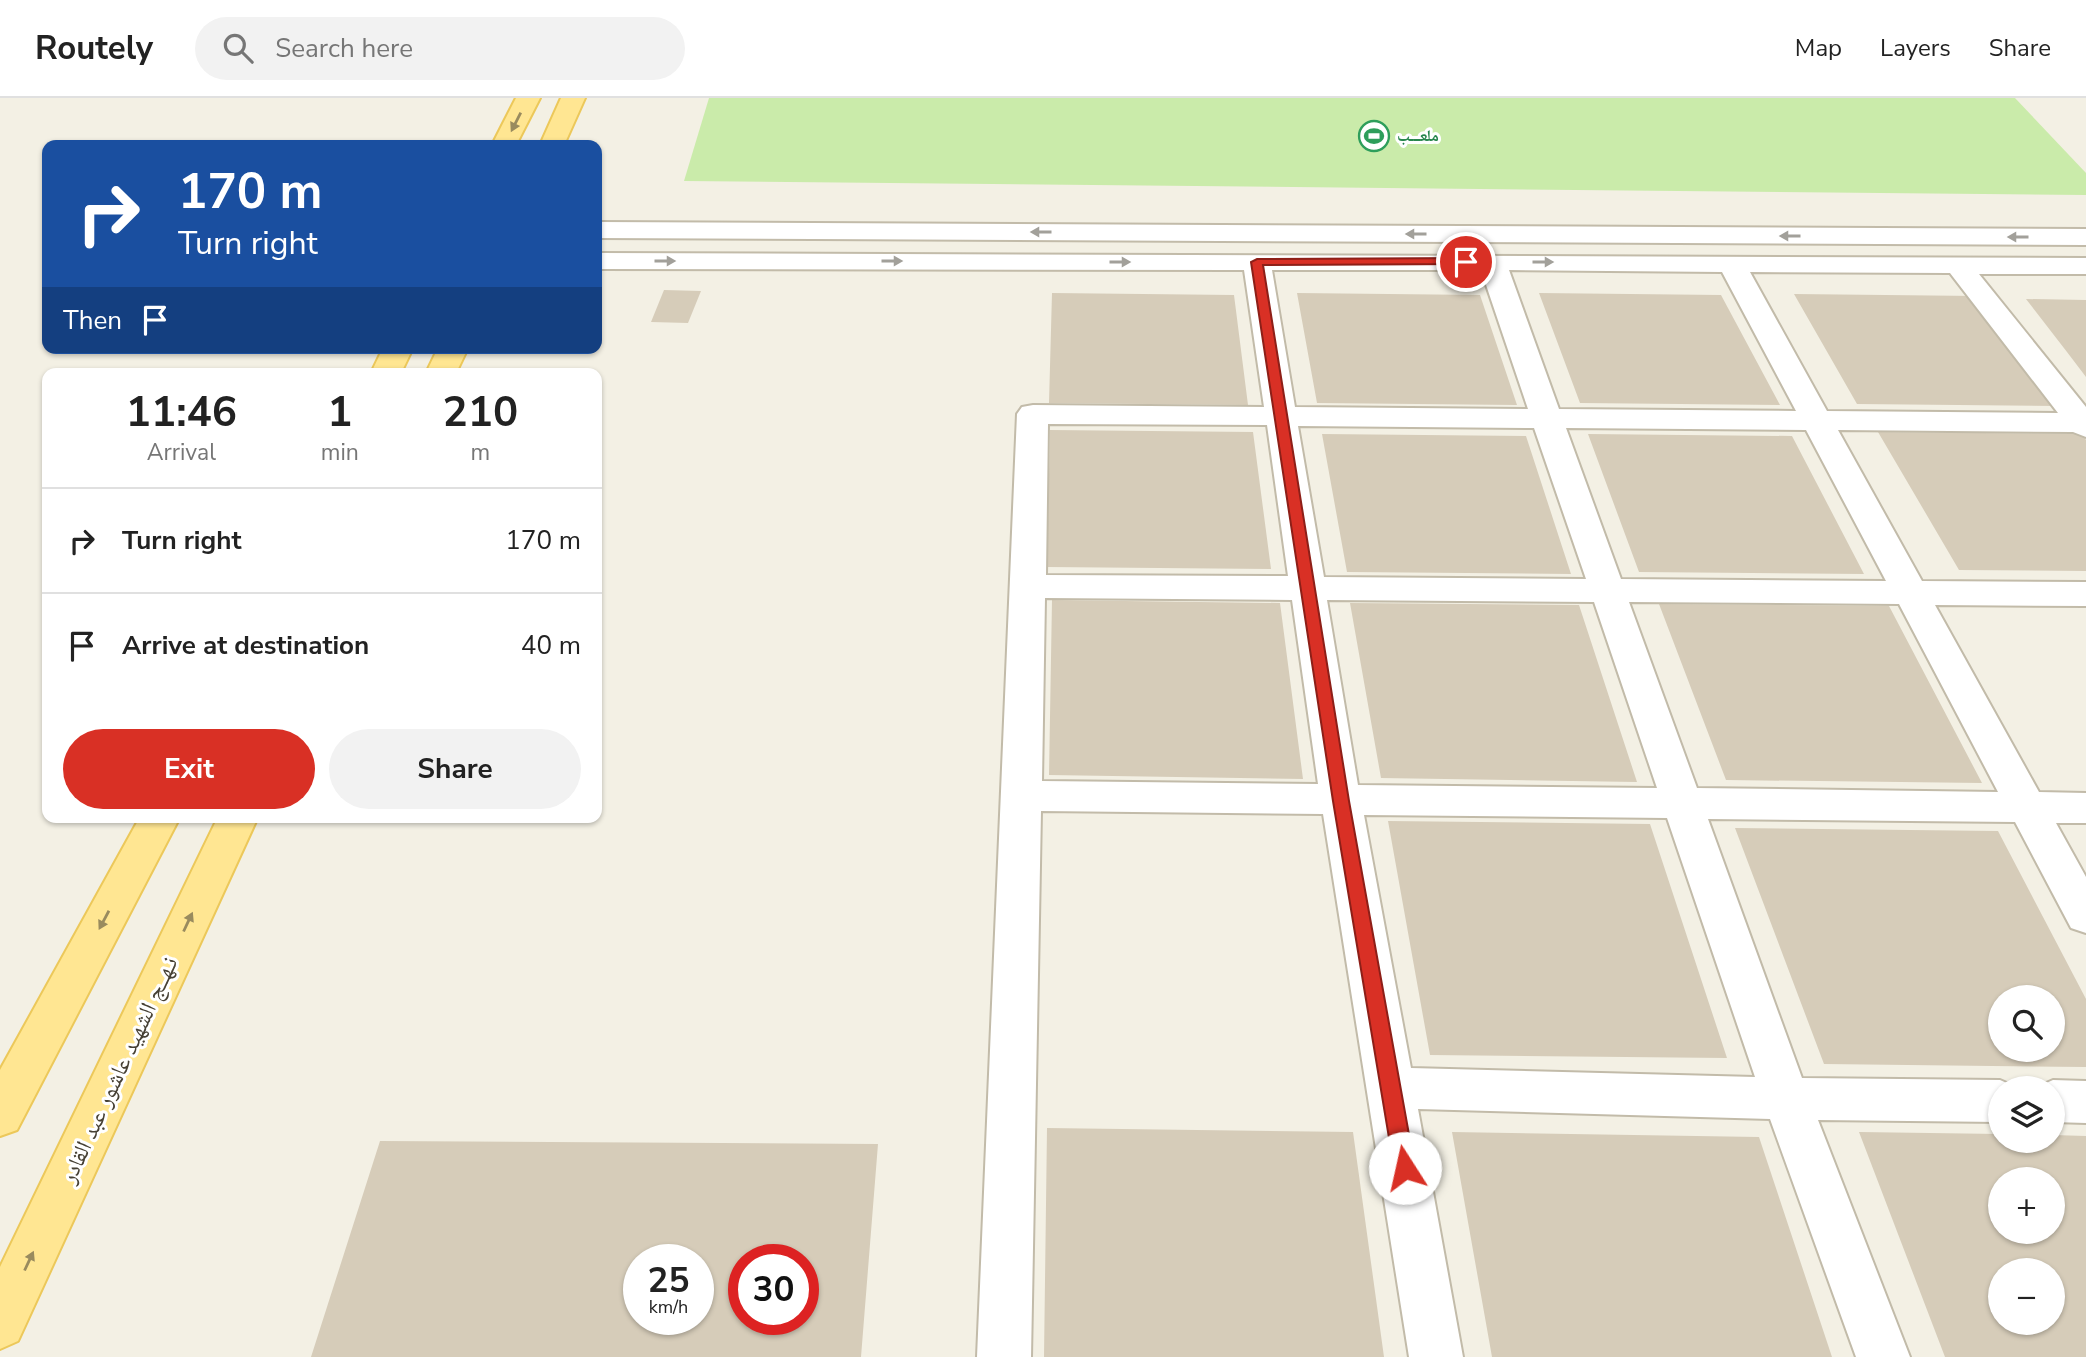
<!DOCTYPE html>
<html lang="en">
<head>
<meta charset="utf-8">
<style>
  body { margin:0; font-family:"Nunito Sans","Noto Naskh Arabic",sans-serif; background:#f2f2f2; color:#222; height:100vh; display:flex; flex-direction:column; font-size:26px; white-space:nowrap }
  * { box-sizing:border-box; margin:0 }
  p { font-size:23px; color:#767676 }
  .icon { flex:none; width:38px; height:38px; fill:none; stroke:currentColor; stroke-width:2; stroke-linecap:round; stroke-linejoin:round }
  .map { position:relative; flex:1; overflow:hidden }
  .details { position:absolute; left:42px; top:270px; width:560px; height:455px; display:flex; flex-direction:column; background:#fff; border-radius:14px; box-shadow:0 2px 5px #0004 }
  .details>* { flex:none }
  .banner { position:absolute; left:42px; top:42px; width:560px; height:214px; border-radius:14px; box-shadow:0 2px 5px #0004; background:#1a4fa0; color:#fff; overflow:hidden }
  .buttons { position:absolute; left:1988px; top:887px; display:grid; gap:14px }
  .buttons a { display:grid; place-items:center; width:77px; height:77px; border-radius:50%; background:#fff; box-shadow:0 2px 5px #0004; font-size:35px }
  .speed { position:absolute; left:623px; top:1146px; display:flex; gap:14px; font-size:35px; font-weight:700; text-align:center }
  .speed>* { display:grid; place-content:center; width:91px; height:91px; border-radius:50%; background:#fff; box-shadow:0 2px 5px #0004; line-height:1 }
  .speed small { font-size:18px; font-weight:400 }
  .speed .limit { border:10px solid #d22; background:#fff; color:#111 }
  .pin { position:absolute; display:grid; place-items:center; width:60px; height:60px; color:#fff; margin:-30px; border:4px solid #fff; border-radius:50%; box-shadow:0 2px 7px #0007 }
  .me { position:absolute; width:77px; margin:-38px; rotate:350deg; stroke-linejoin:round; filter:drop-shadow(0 0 5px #0008) }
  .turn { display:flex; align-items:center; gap:24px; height:147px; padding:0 21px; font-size:32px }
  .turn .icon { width:91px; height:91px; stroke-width:2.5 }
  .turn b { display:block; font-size:49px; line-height:60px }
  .then { display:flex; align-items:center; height:66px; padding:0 21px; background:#0003; gap:14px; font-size:26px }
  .eta { display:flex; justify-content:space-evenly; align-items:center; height:119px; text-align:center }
  .eta b { font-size:42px; font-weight:700; line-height:49px }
  .cta { display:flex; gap:14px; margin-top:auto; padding:14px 21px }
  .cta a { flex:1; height:80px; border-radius:42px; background:#d93025; color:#fff; font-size:28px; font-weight:700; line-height:80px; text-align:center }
  .cta a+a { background:#f2f2f2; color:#222 }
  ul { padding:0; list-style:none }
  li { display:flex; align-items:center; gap:21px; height:105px; padding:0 21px; border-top:2px solid #e0e0e0 }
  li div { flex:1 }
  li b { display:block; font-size:26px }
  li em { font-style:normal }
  header { display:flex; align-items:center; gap:42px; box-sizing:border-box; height:98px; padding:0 35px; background:#fff; border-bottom:2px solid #e0e0e0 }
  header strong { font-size:33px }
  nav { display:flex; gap:38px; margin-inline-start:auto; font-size:24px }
  .search { width:490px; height:63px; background:#f2f2f2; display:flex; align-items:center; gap:18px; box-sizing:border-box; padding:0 24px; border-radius:38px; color:#767676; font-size:26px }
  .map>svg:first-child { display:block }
  .green { fill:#caebaa }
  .building { fill:#d6ccb9; fill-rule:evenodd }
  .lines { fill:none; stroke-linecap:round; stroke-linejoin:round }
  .minor-casing { stroke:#c2bba9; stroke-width:4 }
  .major-casing { stroke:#ecc85a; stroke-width:4 }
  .minor { fill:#fff; fill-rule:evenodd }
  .major { fill:#ffe692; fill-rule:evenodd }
  .oneway { fill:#998b5e }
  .oneway2 { fill:#a2a09a }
  .route { fill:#d93025; stroke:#8d1f18; stroke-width:2 }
  .labels { text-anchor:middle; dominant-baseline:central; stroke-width:6; stroke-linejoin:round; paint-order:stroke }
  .far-leisure-label { font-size:16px; font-weight:bold; fill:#27864d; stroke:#fff; text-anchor:start }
  .near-street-label { font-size:23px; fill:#464034; stroke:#fff }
</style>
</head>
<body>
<header>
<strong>Routely</strong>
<div class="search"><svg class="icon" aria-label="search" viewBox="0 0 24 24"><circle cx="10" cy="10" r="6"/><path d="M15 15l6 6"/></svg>Search here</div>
<nav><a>Map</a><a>Layers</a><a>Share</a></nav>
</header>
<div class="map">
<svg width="2086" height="1259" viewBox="0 0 2086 1259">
  <rect width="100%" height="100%" fill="#f3f0e4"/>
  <path class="green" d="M 709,0 L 2015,0 L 2086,75 L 2086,97 L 684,83 Z"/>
  <path class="building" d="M 664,192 L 701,193 L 688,225 L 651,224 Z
    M 1052,195 L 1234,197 L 1248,307 L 1049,305 Z
    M 1297,195 L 1480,197 L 1517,307 L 1317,305 Z
    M 1539,195 L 1721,197 L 1780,307 L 1580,305 Z
    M 1794,196 L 1977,198 L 2058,308 L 1857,306 Z
    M 2026,201 L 2086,202 L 2086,279 L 2067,254 Z
    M 1050,332 L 1253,334 L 1271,471 L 1047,469 Z
    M 1878,334 L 2082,336 L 2086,342 L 2086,473 L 1959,472 Z
    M 1322,336 L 1526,338 L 1571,476 L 1347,474 Z
    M 1588,336 L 1792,338 L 1864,476 L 1639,474 Z
    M 1052,502 L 1280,505 L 1303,681 L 1049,677 Z
    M 1350,505 L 1579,507 L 1637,684 L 1381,680 Z
    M 1659,506 L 1889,508 L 1982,685 L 1726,682 Z
    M 1388,723 L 1650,726 L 1727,960 L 1430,957 Z
    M 1735,730 L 1998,733 L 2086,901 L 2086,969 L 1824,966 ZM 2000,900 L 2053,900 L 2053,952 L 2000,952 Z
    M 1047,1030 L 1353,1034 L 1384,1259 L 1044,1259 Z
    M 1452,1034 L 1759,1039 L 1832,1259 L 1492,1259 Z
    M 1859,1034 L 2000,1036 L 2000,1043 L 2053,1043 L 2053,1037 L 2086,1038 L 2086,1259 L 1945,1259 ZM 2000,1082 L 2053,1082 L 2053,1134 L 2000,1134 ZM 2000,1172 L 2053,1172 L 2053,1225 L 2000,1225 Z
    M 380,1043 L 878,1046 L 861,1259 L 311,1259 ZM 639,1162 L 698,1162 L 698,1222 L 639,1222 ZM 744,1162 L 803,1162 L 803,1222 L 744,1222 Z"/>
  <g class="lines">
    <g class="minor-casing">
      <path id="minor" d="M 597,124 L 2086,131 L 2086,147 L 597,140 Z
        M 597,155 L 2086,160 L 2086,176 L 1979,176 L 2086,309 L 2086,339 L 2073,334 L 1838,332 L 1922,483 L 2086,484 L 2086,508 L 1935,507 L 2039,694 L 2086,695 L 2086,725 L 2056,725 L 2086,779 L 2086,835 L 2071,830 L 2015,724 L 1708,721 L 1802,980 L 2000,982 L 2018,990 L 2000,990 L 2000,1024 L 1818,1022 L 1910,1259 L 1856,1259 L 1770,1021 L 1418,1011 L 1463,1259 L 1409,1259 L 1323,716 L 1041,713 L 1031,1259 L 977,1259 L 1017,316 L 1022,309 L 1033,307 L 1264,309 L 1244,172 L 597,171 ZM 1272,172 L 1481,172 L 1528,311 L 1295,309 ZM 1509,172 L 1722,174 L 1796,313 L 1559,311 ZM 1750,174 L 1950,175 L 2058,315 L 1827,313 ZM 1048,326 L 1267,327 L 1288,478 L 1046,477 ZM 1298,328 L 1534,330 L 1586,481 L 1324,479 ZM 1566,330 L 1806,332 L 1886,483 L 1621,481 ZM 1045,500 L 1292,502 L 1318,686 L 1042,683 ZM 1327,502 L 1594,504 L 1657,690 L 1358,687 ZM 1629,504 L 1899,506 L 1998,694 L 1697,690 ZM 1364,717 L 1667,720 L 1755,979 L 1411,970 Z
        M 2053,982 L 2086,983 L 2086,1025 L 2053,1024 L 2053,990 L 2035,990 Z"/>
    </g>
    <g class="major-casing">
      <path id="major" d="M 516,0 L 540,0 L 516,47 L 492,47 Z
        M 561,0 L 585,0 L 564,47 L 540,47 Z
        M 383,250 L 413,250 L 401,275 L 371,275 Z
        M 438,250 L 468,250 L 456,275 L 426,275 Z
        M 140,719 L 180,719 L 17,1032 L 0,1038 L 0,972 Z
        M 218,719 L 258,719 L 18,1243 L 0,1251 L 0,1169 Z"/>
    </g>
    <use href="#minor" class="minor"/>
    <use href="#major" class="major"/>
  </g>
  <defs><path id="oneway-solid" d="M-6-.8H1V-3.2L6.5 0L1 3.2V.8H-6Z" transform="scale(1.75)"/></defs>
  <g class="oneway">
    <use href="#oneway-solid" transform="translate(516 24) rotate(117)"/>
    <use href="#oneway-solid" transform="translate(104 822) rotate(118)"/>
    <use href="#oneway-solid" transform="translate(188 824) rotate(-65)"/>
    <use href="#oneway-solid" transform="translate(29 1163) rotate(-65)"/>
  </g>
  <g class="oneway2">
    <use href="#oneway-solid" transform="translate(1041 134) rotate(-180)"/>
    <use href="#oneway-solid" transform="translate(1416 136) rotate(-180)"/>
    <use href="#oneway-solid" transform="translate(1790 138) rotate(-180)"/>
    <use href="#oneway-solid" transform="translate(2018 139) rotate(-180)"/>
    <use href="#oneway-solid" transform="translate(665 163)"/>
    <use href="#oneway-solid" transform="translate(892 163)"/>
    <use href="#oneway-solid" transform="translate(1120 164)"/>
    <use href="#oneway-solid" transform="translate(1543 164)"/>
  </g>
  <path class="route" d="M 1466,160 L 1470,161 L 1470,166 L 1263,167 L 1349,703 L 1415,1070 L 1412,1077 L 1405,1080 L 1397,1077 L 1394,1070 L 1333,703 L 1251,164 L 1257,161 Z"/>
  <defs>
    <g id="stadium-ring" transform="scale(1.575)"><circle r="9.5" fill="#fff" stroke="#2e9e5b" stroke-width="1.5"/><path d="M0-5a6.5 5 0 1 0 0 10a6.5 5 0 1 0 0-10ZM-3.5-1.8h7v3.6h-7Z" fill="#2e9e5b"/></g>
  </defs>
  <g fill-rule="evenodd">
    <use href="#stadium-ring" x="1374" y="38"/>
  </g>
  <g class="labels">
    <g class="far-leisure-label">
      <text x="1397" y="38">ملعـــب</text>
    </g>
    <g class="near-street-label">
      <text transform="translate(119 972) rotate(-65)">نـهــج الشهيد عاشور عبد القادر</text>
    </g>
  </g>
</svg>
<div class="buttons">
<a><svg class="icon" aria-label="search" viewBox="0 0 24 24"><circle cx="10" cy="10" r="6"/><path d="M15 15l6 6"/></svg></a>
<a><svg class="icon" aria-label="layers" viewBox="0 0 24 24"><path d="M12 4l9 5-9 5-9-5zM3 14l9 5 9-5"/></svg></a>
<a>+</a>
<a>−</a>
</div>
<div class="speed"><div>25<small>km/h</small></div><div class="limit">30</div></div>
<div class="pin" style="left:1466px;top:164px;background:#d93025"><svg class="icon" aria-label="arrive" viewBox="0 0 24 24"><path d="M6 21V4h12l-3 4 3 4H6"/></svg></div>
<svg class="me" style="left:1405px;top:1070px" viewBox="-20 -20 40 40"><circle r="19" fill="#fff"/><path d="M0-13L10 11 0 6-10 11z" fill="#d93025"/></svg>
<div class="banner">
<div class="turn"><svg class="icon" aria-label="right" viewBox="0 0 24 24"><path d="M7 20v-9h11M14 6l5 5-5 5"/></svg><div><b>170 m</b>Turn right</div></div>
<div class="then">Then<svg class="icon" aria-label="arrive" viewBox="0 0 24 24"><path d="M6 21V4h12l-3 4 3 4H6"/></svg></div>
</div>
<section class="details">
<div class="eta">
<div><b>11:46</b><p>Arrival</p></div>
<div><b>1</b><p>min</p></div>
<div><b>210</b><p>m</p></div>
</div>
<ul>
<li><svg class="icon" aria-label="right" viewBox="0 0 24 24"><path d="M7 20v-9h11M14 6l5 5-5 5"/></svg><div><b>Turn right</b></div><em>170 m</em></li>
<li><svg class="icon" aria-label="arrive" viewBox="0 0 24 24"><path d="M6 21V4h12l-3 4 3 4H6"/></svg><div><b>Arrive at destination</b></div><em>40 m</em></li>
</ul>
<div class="cta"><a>Exit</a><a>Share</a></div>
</section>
</div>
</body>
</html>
